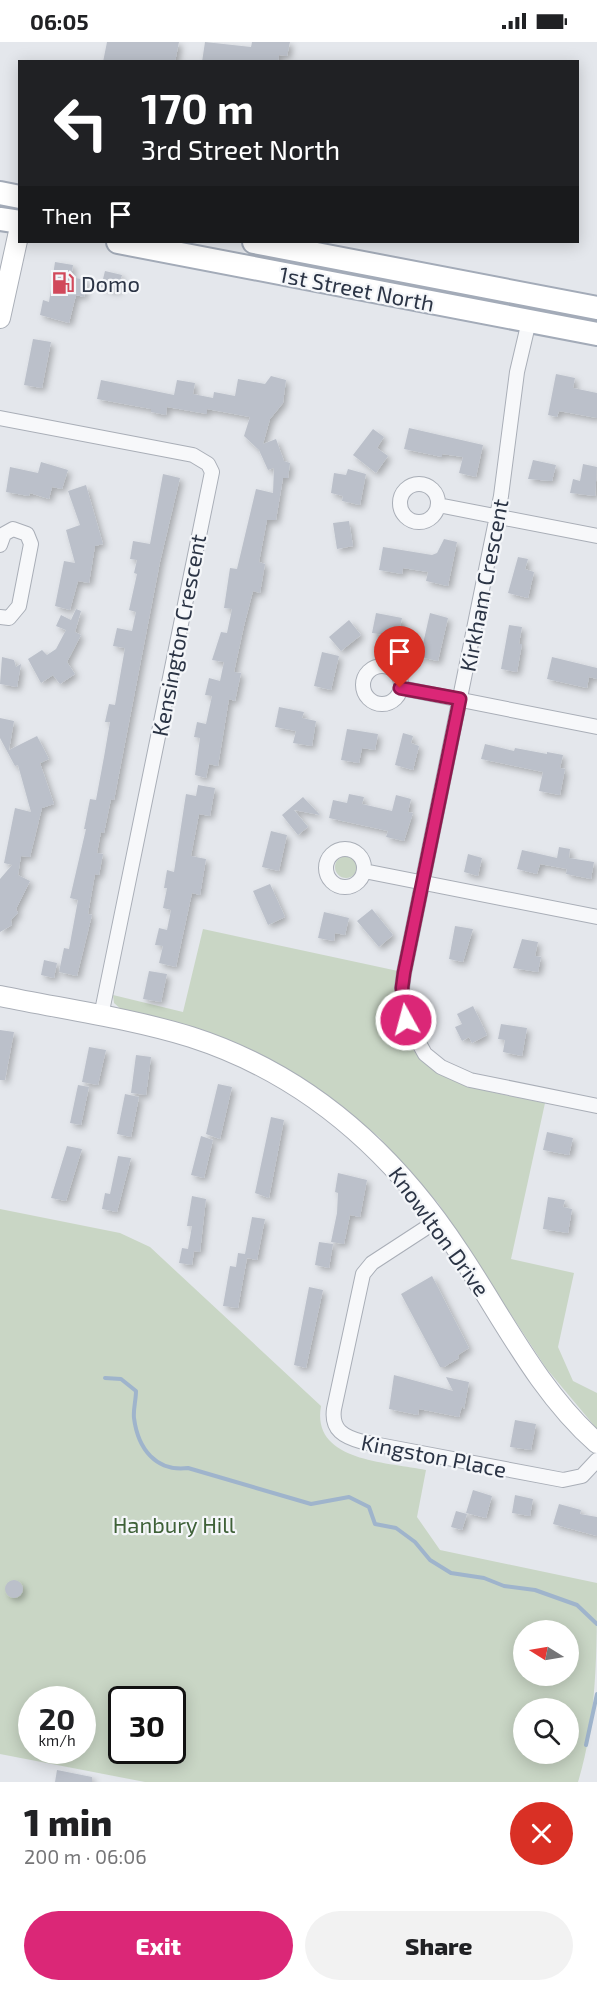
<!DOCTYPE html>
<html lang="en">
<head>
<meta charset="utf-8">
<style>
  body { margin:0; font-family:"Exo 2",sans-serif; background:#f2f2f2; color:#202124; height:100vh; display:flex; flex-direction:column; font-size:22px; white-space:nowrap }
  * { box-sizing:border-box; margin:0 }
  p { font-size:20px; color:#757577 }
  .icon { flex:none; width:33px; height:33px; fill:none; stroke:currentColor; stroke-width:2; stroke-linecap:round; stroke-linejoin:round }
  .map { position:relative; height:1740px; overflow:hidden }
  .panel { display:flex; flex-direction:column; background:#fff; flex:1 }
  .panel>* { flex:none }
  .top-card { position:absolute; left:18px; top:18px; width:561px; height:183px; border-radius:0px; box-shadow:0 3px 15px #0003; background:#202124; color:#fff; overflow:hidden }
  .needle { width:39px; rotate:281deg }
  .controls { position:absolute; left:513px; top:1578px; display:grid; gap:12px }
  .controls a { display:grid; place-items:center; width:66px; height:66px; border-radius:50%; background:#fff; box-shadow:0 3px 15px #0003; font-size:30px }
  .speed { position:absolute; left:18px; top:1644px; display:flex; gap:12px; font-size:30px; font-weight:700; text-align:center }
  .speed>* { display:grid; place-content:center; width:78px; height:78px; border-radius:50%; background:#fff; box-shadow:0 3px 15px #0003; line-height:1 }
  .speed small { font-size:15px; font-weight:400 }
  .speed .limit { border:3px solid #111; border-radius:9px; background:#fff; color:#111 }
  .pin { position:absolute; display:grid; place-items:center; width:51px; height:51px; color:#fff; margin:-62px -26px; border-radius:50% 50% 50% 0; rotate:-45deg; box-shadow:0 0 6px #0007 }
  .pin .icon { rotate:45deg }
  .me { position:absolute; width:66px; margin:-33px; rotate:353deg; stroke-linejoin:round; filter:drop-shadow(0 0 4px #0008) }
  .turn { display:flex; align-items:center; gap:21px; height:126px; padding:0 24px; font-size:27px }
  .turn .icon { width:78px; height:78px; stroke-width:2.5 }
  .turn b { display:block; font-size:42px; line-height:51px }
  .then { display:flex; align-items:center; height:57px; padding:0 24px; background:#0003; gap:12px; font-size:22px }
  .round { display:grid; place-items:center; flex:none; width:63px; height:63px; border-radius:32px; background:#f2f2f2 }
  .head { display:flex; align-items:center; justify-content:space-between; height:102px; padding:0 24px }
  h1 { font-size:36px; font-weight:800; line-height:45px }
  .button { display:flex; gap:12px; margin-top:auto; padding:12px 24px }
  .button a { flex:1; height:69px; border-radius:36px; background:#db2777; color:#fff; font-size:24px; font-weight:800; line-height:69px; text-align:center }
  .button a+a { background:#f2f2f2; color:#202124 }
  .status { display:flex; justify-content:space-between; align-items:center; height:42px; padding:0 30px; background:#fff; direction:ltr }
  .status svg { height:16px; fill:currentColor }
  .map>svg:first-child { display:block }
  .green { fill:#c9d6c5; fill-rule:evenodd }
  .lines { fill:none; stroke-linecap:round; stroke-linejoin:round }
  .stream { stroke:#9fb4cc; stroke-width:4 }
  .building { fill:#bbc0ca; filter:url(#shadow) }
  .street-casing { stroke:#a9aeb7; stroke-width:16 }
  .secondary-casing { stroke:#a9aeb7; stroke-width:22 }
  .primary-casing { stroke:#a3abb8; stroke-width:26 }
  .street { stroke:#f7f8fa; stroke-width:14 }
  .secondary { stroke:#fff; stroke-width:20 }
  .primary { stroke:#fff; stroke-width:22 }
  .route-casing { stroke:#8e194d; stroke-width:15 }
  .route { stroke:#db2777; stroke-width:10 }
  .labels { text-anchor:middle; dominant-baseline:central; stroke-width:4.5; stroke-linejoin:round; paint-order:stroke }
  .poi-label { font-size:22px; fill:#2b3445; stroke:#f4f6f9; text-anchor:start }
  .street-label { font-size:22px; fill:#2b3445; stroke:#f4f6f9 }
  .park-label { font-size:22px; fill:#3f6138; stroke:#f4f6f9 }
</style>
</head>
<body>
<div class="status"><b>06:05</b><svg viewBox="0 0 49 12"><path d="M0 12V9h3v3zM5 12V6h3v6zM10 12V3h3v9zM15 12V0h3v12zM26 1h20v11H26zM47 4h2v5h-2z"/></svg></div>
<div class="map">
<svg width="597" height="1740" viewBox="0 0 597 1740">
  <defs>
    <filter id="shadow"><feDropShadow dx="3.5" dy="3.5" stdDeviation="3" flood-color="#0004"/></filter>
  </defs>
  <rect width="100%" height="100%" fill="#e4e7ec"/>
  <path class="green" d="M335 825a11 11 0 1 1 22 0a11 11 0 1 1-22 0Z
    M 203,887 L 398,929 C 388,1038 462,1044 545,1061 L 511,1217 L 574,1231 L 558,1305 L 573,1339 L 597,1351 L 597,1387 L 546,1326 L 438,1161 L 379,1095 L 328,1054 L 273,1020 L 233,1001 L 122,968 L 114,961 L 113,953 L 183,970 Z
    M 0,1167 L 120,1191 L 150,1205 L 321,1364 C 311,1420 388,1420 426,1428 L 417,1475 L 440,1508 L 597,1541 C 597,1607 597,1680 578,1740 L 145,1740 L 0,1712 ZM 524,1588 L 568,1588 L 568,1634 L 524,1634 ZM 32,1658 L 82,1658 L 82,1708 L 32,1708 ZM 122,1658 L 172,1658 L 172,1708 L 122,1708 ZM 524,1666 L 568,1666 L 568,1712 L 524,1712 Z"/>
  <g class="lines">
    <path class="stream" d="M 105,1336 L 121,1337 L 136,1349 C 136,1358 133,1368 134,1376 C 138,1407 156,1430 188,1426 L 311,1462 L 349,1455 L 369,1465 L 375,1482 L 396,1486 L 415,1500 L 430,1518 L 451,1531 L 484,1536 L 504,1544 L 535,1548 L 577,1563 L 597,1582
      M 586,1703 L 597,1652"/>
  </g>
  <path class="building" d="M 107,0 L 179,0 L 175,20 L 103,20 Z
    M 205,0 L 251,5 L 252,0 L 290,0 L 287,14 L 279,13 L 278,20 L 202,20 Z
    M 55,220 L 73,223 L 71,235 L 86,238 L 84,255 L 76,253 L 69,281 L 40,273 L 43,258 L 49,260 Z
    M 105,229 L 122,233 L 117,249 L 101,245 Z
    M 33,297 L 51,300 L 42,346 L 24,343 Z
    M 556,332 L 575,336 L 573,346 L 597,351 L 597,376 L 559,369 L 557,375 L 548,373 Z
    M 271,334 L 286,338 L 283,361 L 270,377 L 263,402 L 276,397 L 284,419 L 290,421 L 288,436 L 283,436 L 276,478 L 267,478 L 259,520 L 265,522 L 260,551 L 253,549 L 244,584 L 234,630 L 241,631 L 235,659 L 229,657 L 218,724 L 209,722 L 206,736 L 195,733 L 200,696 L 194,695 L 197,680 L 206,682 L 212,654 L 205,653 L 209,636 L 220,639 L 224,620 L 212,618 L 221,590 L 227,591 L 232,567 L 224,566 L 230,526 L 237,527 L 256,447 L 273,451 L 274,426 L 268,428 L 259,408 L 244,394 L 250,375 L 207,367 L 207,372 L 167,365 L 166,373 L 151,370 L 151,367 L 97,357 L 101,338 L 174,353 L 177,338 L 195,341 L 193,352 L 213,356 L 214,350 L 235,354 L 238,337 L 265,342 Z
    M 409,386 L 483,403 L 476,435 L 459,431 L 463,415 L 442,412 L 442,415 L 404,407 Z
    M 373,387 L 384,395 L 377,406 L 388,414 L 376,431 L 353,413 Z
    M 533,418 L 556,423 L 552,439 L 528,437 Z
    M 41,420 L 68,428 L 62,447 L 52,445 L 49,457 L 30,451 L 29,454 L 6,450 L 10,425 L 38,431 Z
    M 583,422 L 597,425 L 595,454 L 570,451 L 573,437 L 580,439 Z
    M 348,427 L 366,432 L 360,463 L 342,459 L 343,454 L 331,451 L 334,431 L 346,433 Z
    M 163,432 L 180,436 L 160,520 L 114,758 L 111,757 L 104,791 L 101,790 L 97,811 L 103,812 L 99,833 L 95,832 L 88,872 L 92,873 L 77,934 L 59,930 L 64,906 L 69,907 L 78,858 L 70,856 L 86,787 L 84,787 L 90,757 L 96,758 L 104,715 L 110,680 L 105,680 L 109,662 L 115,663 L 125,606 L 113,604 L 117,586 L 132,589 L 136,570 L 129,568 L 137,532 L 134,531 L 137,518 L 130,517 L 133,499 L 150,502 Z
    M 86,443 L 103,502 L 95,504 L 89,541 L 78,539 L 70,568 L 55,564 L 64,519 L 75,521 L 66,488 L 80,483 L 68,449 Z
    M 349,479 L 353,504 L 337,507 L 333,481 Z
    M 444,497 L 457,500 L 448,544 L 426,539 L 428,530 L 403,526 L 402,532 L 379,528 L 383,505 L 432,513 L 437,511 Z
    M 518,515 L 528,517 L 525,527 L 534,530 L 528,556 L 508,551 Z
    M 76,567 L 81,569 L 75,590 L 81,593 L 67,620 L 75,632 L 60,642 L 53,633 L 41,641 L 28,617 L 42,608 L 47,613 L 56,607 L 66,588 L 56,584 L 61,573 L 71,578 Z
    M 376,571 L 402,576 L 398,595 L 372,591 Z
    M 430,571 L 448,576 L 438,619 L 420,615 Z
    M 349,578 L 361,593 L 341,609 L 329,595 Z
    M 509,583 L 522,585 L 519,602 L 522,602 L 517,630 L 501,627 Z
    M 322,610 L 339,614 L 331,648 L 314,644 Z
    M 2,615 L 14,618 L 16,625 L 21,622 L 17,645 L 0,642 Z
    M 552,615 L 597,626 L 597,637 L 589,635 L 587,646 L 547,637 Z
    M 279,665 L 304,670 L 302,676 L 316,679 L 312,704 L 293,701 L 296,689 L 275,685 Z
    M 0,676 L 14,679 L 9,708 L 37,694 L 49,717 L 40,721 L 54,762 L 42,766 L 30,815 L 21,814 L 18,833 L 30,839 L 16,867 L 18,871 L 11,878 L 12,883 L 0,890 L 0,837 L 12,823 L 4,821 L 15,766 L 31,770 L 18,723 L 15,724 L 0,696 Z
    M 347,687 L 378,692 L 375,708 L 362,706 L 359,721 L 341,718 Z
    M 403,691 L 413,694 L 411,701 L 419,704 L 413,728 L 395,723 Z
    M 485,702 L 514,709 L 515,706 L 547,712 L 547,710 L 563,713 L 560,726 L 565,727 L 560,753 L 539,749 L 543,730 L 481,717 Z
    M 198,743 L 215,746 L 210,774 L 199,772 L 191,814 L 206,817 L 200,853 L 192,851 L 176,925 L 159,921 L 163,904 L 155,903 L 159,886 L 167,888 L 171,868 L 163,866 L 167,846 L 164,846 L 167,828 L 174,830 L 186,752 L 196,754 Z
    M 349,752 L 364,755 L 362,762 L 392,769 L 396,753 L 411,757 L 408,770 L 413,771 L 404,799 L 386,795 L 388,789 L 329,776 L 333,758 L 347,761 Z
    M 303,755 L 320,773 L 294,768 L 308,785 L 298,793 L 282,773 Z
    M 271,789 L 287,793 L 279,829 L 262,825 Z
    M 559,805 L 570,807 L 569,816 L 594,820 L 591,837 L 566,832 L 567,827 L 540,822 L 537,832 L 517,827 L 522,808 L 557,816 Z
    M 468,812 L 482,816 L 478,834 L 464,830 Z
    M 270,842 L 285,875 L 268,883 L 253,849 Z
    M 372,867 L 393,893 L 379,905 L 357,879 Z
    M 324,870 L 349,876 L 345,893 L 335,891 L 334,899 L 318,896 Z
    M 455,884 L 473,887 L 463,920 L 449,917 Z
    M 522,897 L 538,900 L 535,914 L 541,915 L 538,930 L 513,926 Z
    M 44,918 L 57,921 L 54,936 L 41,933 Z
    M 149,929 L 167,932 L 161,960 L 143,957 Z
    M 473,964 L 487,993 L 472,1001 L 469,995 L 462,999 L 455,985 L 462,982 L 457,972 Z
    M 501,982 L 527,986 L 522,1014 L 503,1010 L 505,998 L 498,997 Z
    M 0,988 L 14,990 L 5,1038 L 0,1038 Z
    M 89,1005 L 106,1008 L 98,1043 L 82,1040 Z
    M 136,1013 L 151,1015 L 146,1053 L 131,1051 Z
    M 218,1042 L 232,1045 L 220,1097 L 206,1092 Z
    M 78,1043 L 89,1045 L 81,1083 L 70,1081 Z
    M 125,1052 L 139,1055 L 131,1095 L 117,1092 Z
    M 271,1075 L 284,1078 L 269,1156 L 255,1151 Z
    M 547,1090 L 573,1096 L 569,1113 L 543,1108 Z
    M 201,1094 L 213,1098 L 204,1136 L 191,1133 Z
    M 67,1104 L 82,1107 L 66,1159 L 51,1156 Z
    M 118,1114 L 131,1116 L 117,1170 L 102,1167 L 105,1151 L 110,1152 Z
    M 338,1131 L 367,1138 L 360,1175 L 350,1173 L 344,1202 L 331,1200 L 337,1171 L 338,1151 L 335,1150 Z
    M 192,1154 L 206,1157 L 200,1210 L 194,1209 L 192,1223 L 179,1221 L 182,1206 L 188,1207 L 192,1184 L 187,1184 Z
    M 548,1155 L 565,1158 L 563,1165 L 572,1167 L 568,1191 L 543,1187 Z
    M 252,1175 L 265,1177 L 257,1218 L 247,1216 L 238,1266 L 223,1264 L 230,1224 L 236,1225 L 238,1211 L 245,1212 Z
    M 319,1200 L 333,1202 L 329,1226 L 315,1223 Z
    M 432,1234 L 469,1306 L 458,1313 L 459,1316 L 444,1325 L 440,1325 L 401,1252 Z
    M 309,1245 L 323,1248 L 306,1326 L 294,1323 Z
    M 394,1333 L 453,1349 L 446,1335 L 469,1340 L 464,1367 L 462,1364 L 459,1375 L 419,1367 L 418,1373 L 389,1367 Z
    M 515,1378 L 536,1382 L 531,1408 L 510,1405 Z
    M 473,1448 L 492,1454 L 486,1476 L 466,1471 Z
    M 515,1453 L 533,1457 L 530,1474 L 512,1471 Z
    M 559,1462 L 581,1468 L 580,1472 L 597,1475 L 597,1494 L 553,1482 Z
    M 456,1469 L 467,1472 L 462,1488 L 451,1485 Z
    M5 1547a9 9 0 1 1 18 0a9 9 0 1 1-18 0Z
    M 57,1728 L 92,1735 L 92,1740 L 55,1740 Z"/>
  <g class="lines">
    <g class="street-casing">
      <path id="street" d="M 529,279 L 517,330 L 501,454 L 404,931 L 402,946 L 406,978 L 425,1012 L 441,1025 L 470,1038 L 597,1064
        M 0,376 L 193,413 L 208,422 L 212,430 L 101,974
        M400 461a19 19 0 1 1 38 0a19 19 0 1 1-38 0Z
        M 438,463 L 597,494
        M 0,503 L 4,492 L 13,487 L 27,492 L 31,502 L 19,564 L 9,576 L 0,575
        M363 643a19 19 0 1 1 38 0a19 19 0 1 1-38 0Z
        M 401,646 L 597,685
        M326 826a19 19 0 1 1 38 0a19 19 0 1 1-38 0Z
        M 364,829 L 597,875
        M 438,1178 L 372,1221 L 363,1232 L 334,1367 C 331,1388 344,1395 363,1400 L 563,1438 L 582,1434 L 597,1418"/>
    </g>
    <g class="secondary-casing">
      <path id="secondary" d="M 0,276 L 20,185
        M 0,954 C 63,967 129,976 191,995 C 306,1032 394,1111 459,1210 C 502,1274 538,1349 597,1401"/>
    </g>
    <g class="primary-casing">
      <path id="primary" d="M 0,151 L 20,155
        M 0,177 L 20,180
        M 118,200 L 597,292
        M 254,200 L 597,266"/>
    </g>
    <use href="#street" class="street"/>
    <use href="#secondary" class="secondary"/>
    <use href="#primary" class="primary"/>
  </g>
  <g class="lines">
    <g class="route-casing">
      <path id="route" d="M 400,646 L 460,657 L 404,931 L 402,946 L 406,978"/>
    </g>
    <use href="#route" class="route"/>
  </g>
  <defs>
    <g id="fuel-bare" transform="scale(1.8)"><path d="M-5.5-6h7V0h2V4h1.3V-2.5L3-4.5l.8-.8L6-3V5H2.5V1h-1V6h-7ZM-4.2-4.7v3.2H.2V-4.7Z" fill="#d1495b" stroke="#f4f6f9" stroke-width="2.5" paint-order="stroke"/></g>
  </defs>
  <g fill-rule="evenodd">
    <use href="#fuel-bare" x="63" y="241"/>
  </g>
  <g class="labels">
    <g class="poi-label">
      <text x="81" y="241">Domo</text>
    </g>
    <g class="street-label">
      <text transform="translate(357 246) rotate(11)">1st Street North</text>
      <text transform="translate(483 543) rotate(-79)">Kirkham Crescent</text>
      <text transform="translate(178 593) rotate(-79)">Kensington Crescent</text>
      <text transform="translate(440 1189) rotate(54)">Knowlton Drive</text>
      <text transform="translate(434 1413) rotate(11)">Kingston Place</text>
    </g>
    <g class="park-label">
      <text x="174" y="1482">Hanbury Hill</text>
    </g>
  </g>
</svg>
<div class="controls">
<a><svg class="needle" viewBox="-14 -14 28 28"><path d="M0-13l5 13h-10z" fill="#e53935"/><path d="M0 13l5-13h-10z" fill="#757577"/></svg></a>
<a><svg class="icon" aria-label="search" viewBox="0 0 24 24"><circle cx="10" cy="10" r="6"/><path d="M15 15l6 6"/></svg></a>
</div>
<div class="speed"><div>20<small>km/h</small></div><div class="limit">30</div></div>
<div class="pin" style="left:400px;top:646px;background:#d93025"><svg class="icon" aria-label="arrive" viewBox="0 0 24 24"><path d="M6 21V4h12l-3 4 3 4H6"/></svg></div>
<svg class="me" style="left:406px;top:978px" viewBox="-20 -20 40 40"><circle r="17" fill="#db2777" stroke="#fff" stroke-width="3"/><path d="M0-11L8 9 0 5-8 9z" fill="#fff"/></svg>
<div class="top-card">
<div class="turn"><svg class="icon" aria-label="left" viewBox="0 0 24 24"><path d="M17 20v-9H6M10 6l-5 5 5 5"/></svg><div><b>170 m</b>3rd Street North</div></div>
<div class="then">Then<svg class="icon" aria-label="arrive" viewBox="0 0 24 24"><path d="M6 21V4h12l-3 4 3 4H6"/></svg></div>
</div>
</div>
<section class="panel">
<div class="head"><div><h1>1 min</h1><p>200 m · 06:06</p></div><a class="round" style="background:#d93025;color:#fff"><svg class="icon" aria-label="close" viewBox="0 0 24 24"><path d="M6 6l12 12M18 6L6 18"/></svg></a></div>
<div class="button"><a>Exit</a><a>Share</a></div>
</section>
</body>
</html>
